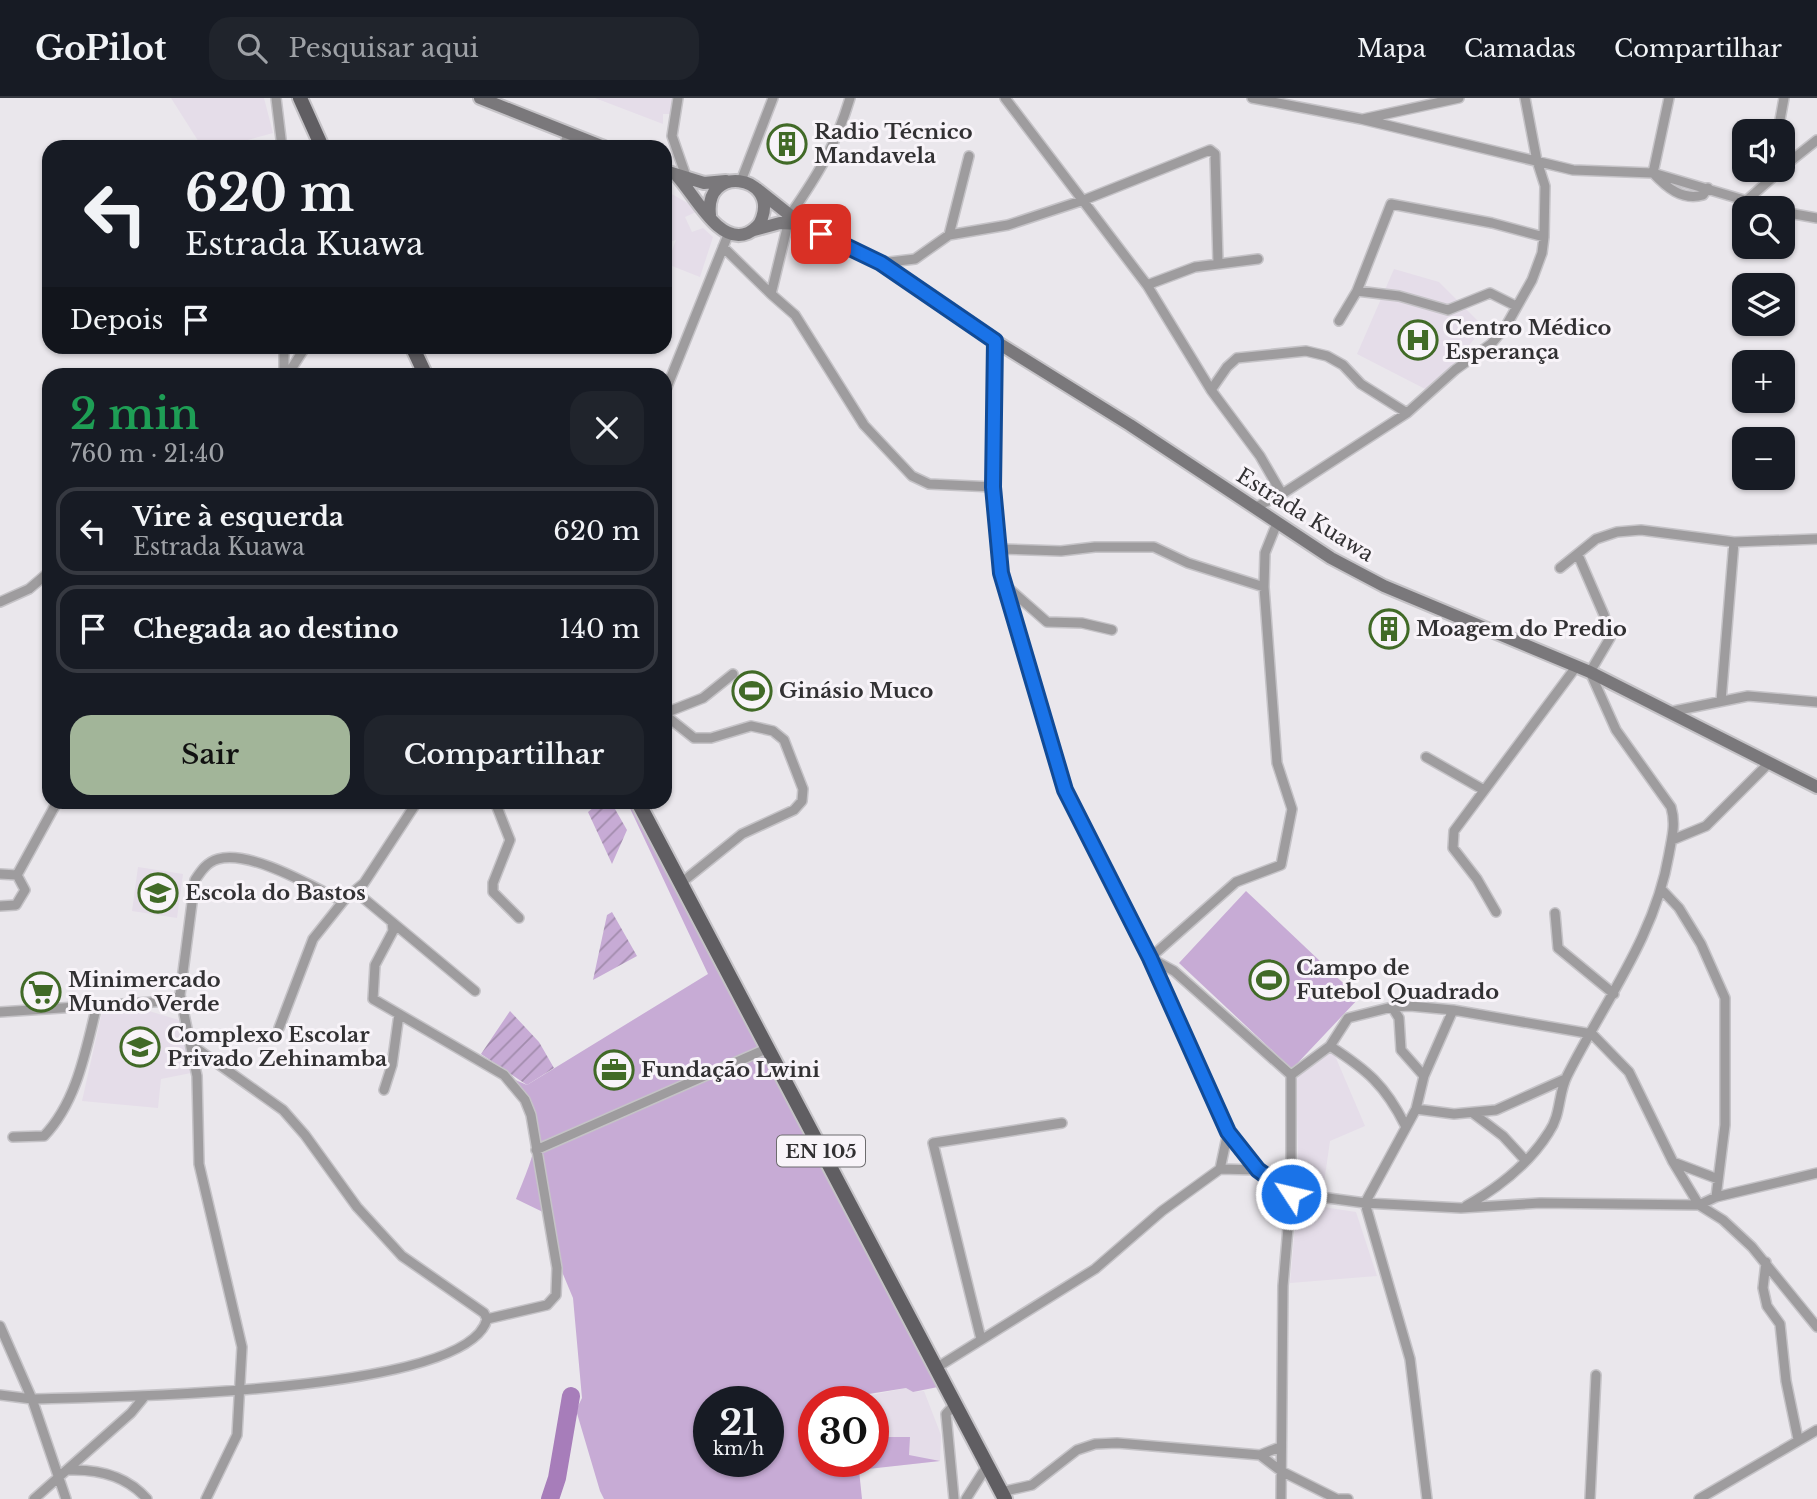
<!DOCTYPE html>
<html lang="pt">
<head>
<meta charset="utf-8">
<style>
  body { margin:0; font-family:"Libre Baskerville",serif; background:#20242c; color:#f1f3f6; height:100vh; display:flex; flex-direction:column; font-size:26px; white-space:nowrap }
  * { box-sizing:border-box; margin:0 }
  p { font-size:23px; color:#9ea1a6 }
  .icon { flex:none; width:38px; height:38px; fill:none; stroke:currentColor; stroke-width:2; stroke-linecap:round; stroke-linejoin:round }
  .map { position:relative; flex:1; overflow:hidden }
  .panel { position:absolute; left:42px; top:270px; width:630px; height:441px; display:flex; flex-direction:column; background:#171b24; border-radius:21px; box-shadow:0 2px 5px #0004 }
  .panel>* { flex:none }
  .top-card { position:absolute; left:42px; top:42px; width:630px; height:214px; border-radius:21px; box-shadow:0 2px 5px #0004; background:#171b24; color:#f1f3f6; overflow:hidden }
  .tools { position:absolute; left:1732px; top:21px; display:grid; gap:14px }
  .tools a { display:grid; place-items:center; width:63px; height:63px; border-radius:14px; background:#171b24; box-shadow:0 2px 5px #0004; font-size:35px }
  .speed { position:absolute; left:693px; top:1288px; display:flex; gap:14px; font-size:35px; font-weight:700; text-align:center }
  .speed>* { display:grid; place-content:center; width:91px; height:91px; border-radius:50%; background:#171b24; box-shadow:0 2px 5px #0004; line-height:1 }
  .speed small { font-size:18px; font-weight:400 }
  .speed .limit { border:10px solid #d22; background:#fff; color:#111 }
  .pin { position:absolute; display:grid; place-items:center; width:60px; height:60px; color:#fff; margin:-30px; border-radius:14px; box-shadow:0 4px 10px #0006 }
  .me { position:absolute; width:77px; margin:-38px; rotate:305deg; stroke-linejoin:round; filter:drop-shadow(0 0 5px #0008) }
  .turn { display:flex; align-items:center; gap:24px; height:147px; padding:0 28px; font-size:32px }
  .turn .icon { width:91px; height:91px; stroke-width:2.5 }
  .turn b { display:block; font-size:49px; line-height:60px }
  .then { display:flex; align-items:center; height:66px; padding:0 28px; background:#0003; gap:14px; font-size:26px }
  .round { display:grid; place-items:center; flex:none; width:74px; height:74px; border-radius:21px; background:#20242c }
  .headline { display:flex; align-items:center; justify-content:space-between; height:119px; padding:0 28px }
  h1 { font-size:42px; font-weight:600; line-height:52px; color:#1e9e55 }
  .action { display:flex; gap:14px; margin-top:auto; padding:14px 28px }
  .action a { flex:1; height:80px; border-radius:21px; background:#a2b599; color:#111; font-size:28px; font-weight:600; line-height:80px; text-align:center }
  .action a+a { background:#20242c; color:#f1f3f6 }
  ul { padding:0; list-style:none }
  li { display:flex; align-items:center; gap:21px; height:88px; margin:0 14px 10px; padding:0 14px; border:4px solid #363941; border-radius:21px }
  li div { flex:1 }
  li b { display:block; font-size:26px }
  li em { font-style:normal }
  header { display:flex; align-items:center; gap:42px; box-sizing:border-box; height:98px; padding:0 35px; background:#171b24; border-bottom:2px solid #363941 }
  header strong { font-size:33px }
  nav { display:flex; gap:38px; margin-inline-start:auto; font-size:24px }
  .search { width:490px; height:63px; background:#20242c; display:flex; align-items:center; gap:18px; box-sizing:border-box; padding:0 24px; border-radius:21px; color:#9ea1a6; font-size:26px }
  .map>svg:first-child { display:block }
  .built { fill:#e5dde9 }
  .grass { fill:#c7abd5; fill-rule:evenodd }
  .garden { fill:url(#garden-furrows) }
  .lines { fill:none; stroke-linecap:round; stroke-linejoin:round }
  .river { stroke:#a77dba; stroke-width:18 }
  .street-casing { stroke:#c5c3c7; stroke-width:12 }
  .secondary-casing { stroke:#c5c3c7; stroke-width:16 }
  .primary-casing { stroke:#c5c3c7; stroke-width:18 }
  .street { stroke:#9e9c9e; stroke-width:9 }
  .secondary { stroke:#7a787b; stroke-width:12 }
  .primary { stroke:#605e62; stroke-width:14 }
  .route-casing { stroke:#114b97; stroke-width:18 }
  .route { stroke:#1a73e8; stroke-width:12 }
  .labels { text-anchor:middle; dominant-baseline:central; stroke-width:6; stroke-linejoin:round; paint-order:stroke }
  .shield { fill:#f8f4f9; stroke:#6d6c6e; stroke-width:2 }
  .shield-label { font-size:19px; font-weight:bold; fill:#323133 }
  .poi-label { font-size:21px; font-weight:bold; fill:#323133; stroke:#f8f4f9; text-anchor:start }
  .street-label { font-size:21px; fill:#323133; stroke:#f8f4f9 }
</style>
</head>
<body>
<header>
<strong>GoPilot</strong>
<div class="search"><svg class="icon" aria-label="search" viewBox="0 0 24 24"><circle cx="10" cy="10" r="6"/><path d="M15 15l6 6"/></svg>Pesquisar aqui</div>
<nav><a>Mapa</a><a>Camadas</a><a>Compartilhar</a></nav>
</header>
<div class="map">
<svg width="1817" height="1401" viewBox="0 0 1817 1401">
  <defs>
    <pattern id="garden-furrows" width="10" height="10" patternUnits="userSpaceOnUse" patternTransform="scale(1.75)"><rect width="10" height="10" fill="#c7abd5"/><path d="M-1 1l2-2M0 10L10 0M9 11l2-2" fill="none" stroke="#a28cad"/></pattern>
  </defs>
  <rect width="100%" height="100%" fill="#eae7ec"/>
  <path class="built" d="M 171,0 L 264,0 L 273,35 L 223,49 L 202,49 Z
    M 595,0 L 672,0 L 672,16 L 663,16 L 663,26 Z
    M 665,92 L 696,110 L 696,114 L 685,119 L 692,134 L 703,130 L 713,139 L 700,179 L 667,166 L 676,142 L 665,145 Z
    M 1394,171 L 1439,184 L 1484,229 L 1431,294 L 1357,256 Z
    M 138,769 L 183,776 L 177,820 L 132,813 Z
    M 149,913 L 179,922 L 191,975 L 161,981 L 158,1010 L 82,1003 L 102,914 Z
    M 1333,953 L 1365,1028 L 1330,1043 L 1323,1092 L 1299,1089 L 1296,980 Z
    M 1297,1105 L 1356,1114 L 1377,1178 L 1290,1185 Z
    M 906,1290 L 913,1294 L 924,1293 L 941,1337 L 940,1363 L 894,1368 L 873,1363 L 873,1304 L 842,1304 L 850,1299 L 852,1301 Z"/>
  <path class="grass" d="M 611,704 L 630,704 L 938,1289 L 913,1294 L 906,1290 L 850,1299 L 842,1304 L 814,1304 L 814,1363 L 873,1363 L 873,1348 L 882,1348 L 883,1339 L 910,1339 L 909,1357 L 940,1363 L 859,1372 L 862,1401 L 604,1401 L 600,1393 L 576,1312 L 582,1300 L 573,1200 L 555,1157 L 547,1116 L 516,1101 C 542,1037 544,1034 504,977 L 527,987 L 708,876 L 627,704 L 613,707 ZM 709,1304 L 768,1304 L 768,1363 L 709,1363 Z
    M 1246,793 L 1359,900 L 1292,971 L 1179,865 Z"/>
  <path class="garden" d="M 600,704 L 611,704 L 627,732 L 612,766 L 588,714 Z
    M 612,814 L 637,858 L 593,882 L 607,817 Z
    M 510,913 L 539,944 L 554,970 L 527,987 L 481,956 Z"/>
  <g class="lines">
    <path class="river" d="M 550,1401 L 557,1380 L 571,1298"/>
    <g class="street-casing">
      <path id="street" d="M 276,0 L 282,49
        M 678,0 L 672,38 L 687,81
        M 1005,0 L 1147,187 L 1211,292 L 1260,358 L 1282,396
        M 1252,0 L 1361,21 L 1573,72 L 1653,75 L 1771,110
        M 1669,0 L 1653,75 C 1666,89 1682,103 1703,97 L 1708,90
        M 1363,21 L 1459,0
        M 1778,33 L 1784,0
        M 564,49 L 568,35
        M 1783,69 L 1817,42
        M 741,83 L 773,0
        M 1747,102 L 1781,72
        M 1783,114 L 1817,120
        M 790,117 C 818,77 836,47 850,0
        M 949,137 L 969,58
        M 723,149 L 771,196 L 788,126
        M 881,165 L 915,161 L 949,137 L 1008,127 L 1084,102 L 1210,52 L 1215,56 L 1218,164
        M 1147,187 L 1195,169 L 1258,161
        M 1357,193 L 1391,106 L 1492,125 L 1544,139
        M 771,196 L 795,217 L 864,327 L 912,378 L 929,386 L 994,389
        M 1339,223 L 1357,193 L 1399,198 L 1448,212 L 1490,195 L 1516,208
        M 995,243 L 994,389 L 1001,475 L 1065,692 L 1150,860 L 1228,1034 L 1258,1072 L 1291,1095 L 1365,1105 L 1461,1110 L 1540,1105 L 1699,1107 L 1716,1099 L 1817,1075
        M 284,248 L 284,276
        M 288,276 L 306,248
        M 1211,292 L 1227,269 L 1237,260 L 1306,253 L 1327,258 L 1343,267 L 1361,286 L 1407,315
        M 665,294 L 728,137
        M 1256,409 L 1282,396 L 1407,315 L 1455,272 L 1491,246 L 1506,228 L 1532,182 L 1542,155 L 1544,139 L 1545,88 L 1537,63 L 1525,0
        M 1277,425 L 1265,455 L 1264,489 L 1277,665 L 1292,711 L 1281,767 L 1236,784 L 1150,860 L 1174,873 L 1291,977 L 1330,948 L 1348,920 L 1392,909 L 1410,908 L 1453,912 L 1592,936 L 1629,974 L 1673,1064 L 1699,1107 L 1723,1122 L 1752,1149 L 1817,1229
        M 1000,451 L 1061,453 L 1095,449 L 1154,449 L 1188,465 L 1264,489
        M 1560,470 L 1596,441 L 1617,434 L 1641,432 L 1734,444 L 1817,441
        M 1005,487 L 1047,524 L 1082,525 L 1112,532
        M 0,504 L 29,491 L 49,474
        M 1721,603 L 1734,444
        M 1669,614 L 1748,598 L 1817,604
        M 665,615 L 703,600 L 733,576
        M 665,617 L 694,640 L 711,640 L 751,628 L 773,633 L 784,642 L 803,691 L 802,703 L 794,712 L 742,736 L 681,785
        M 1426,659 L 1484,692
        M 495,704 L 510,742 L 493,785 L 493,794 L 519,820
        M 1672,742 L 1706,728 L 1769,665
        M 0,776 L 17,777 L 25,792 L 16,807 L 0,808
        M 17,777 L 57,704
        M 1663,793 L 1679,810 L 1701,846 L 1725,900 L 1725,1027 L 1716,1099
        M 356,794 L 475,893
        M 1496,814 L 1477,781 L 1453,750 L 1454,733 L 1576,569
        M 1555,815 L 1558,850 L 1614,896
        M 392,824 L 393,833 L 375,867 L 373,901 L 504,977 L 525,1002 L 531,1017 L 557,1170 L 556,1197 L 547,1207 L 487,1221
        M 1392,909 L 1399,920 L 1401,952 L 1424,978
        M 0,914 L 168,903 L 180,897
        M 279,930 L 313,841 L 345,801
        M 1330,948 C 1367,972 1385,987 1405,1027
        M 384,992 L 392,967 L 399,916
        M 1416,1011 L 1454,1016 L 1496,1012 L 1565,981
        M 1474,1016 L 1503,1038 L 1526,1063
        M 13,1039 L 44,1038 C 77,1004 86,951 97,907
        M 536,1052 L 766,951
        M 1673,1064 L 1718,1081
        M 1220,1071 L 1228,1034
        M 1466,1108 C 1498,1090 1529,1066 1549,1034 C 1561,1017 1558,996 1567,978 C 1604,904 1655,839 1669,756 C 1672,739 1676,726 1671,709 L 1616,632 L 1590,574 L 1610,540 L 1604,517 L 1578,457
        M 1766,1164 L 1763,1190 L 1767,1208 L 1780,1226 L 1786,1283 L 1798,1341
        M 0,1228 L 32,1301 L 66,1401
        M 981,1241 L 933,1045 L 1062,1025
        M 936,1270 L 1095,1171 L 1162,1113 L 1220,1071 L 1258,1072
        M 0,1297 L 32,1301 C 103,1299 468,1297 487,1221 L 484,1215 L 402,1158 L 357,1109 L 305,1037 L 283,1012 L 193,948
        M 1260,1357 L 1280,1349
        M 69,1372 C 100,1371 127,1378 147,1401
        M 1001,1394 L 1032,1387 L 1077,1352 L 1095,1346 L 1117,1345 L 1260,1357 L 1281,1373 L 1337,1401
        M 34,1401 L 131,1315 L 145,1298
        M 206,1401 L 237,1337 L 242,1249 L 199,1066 L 197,978 L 180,897 L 195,782 C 201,773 207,764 218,761 C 249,752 308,786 336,800 L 345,801 L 364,785 L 417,704
        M 954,1401 L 946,1316 L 955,1306
        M 966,1401 L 987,1368
        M 1281,1401 L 1283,1188 L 1291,1095 L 1291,977
        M 1340,1401 L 1348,1401
        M 1427,1401 L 1410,1261 L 1365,1105 L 1416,1011 L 1424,978 L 1453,912
        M 1590,1401 L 1596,1277
        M 1699,1401 L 1817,1332"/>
    </g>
    <g class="secondary-casing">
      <path id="secondary" d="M 480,0 L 604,49
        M 665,73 L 704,85 L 726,83
        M 677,78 C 695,97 719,148 748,135 C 754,132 760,127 762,120 C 777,77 704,66 710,117
        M 757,91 L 801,126 L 881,165 L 995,243 L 1130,327 L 1331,460 L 1384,488 L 1590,574 L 1817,689
        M 754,132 L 780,125 L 801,126"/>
    </g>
    <g class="primary-casing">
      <path id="primary" d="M 300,0 L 322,49
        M 412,248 L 425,276
        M 638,704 L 1005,1401"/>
    </g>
    <use href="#street" class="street"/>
    <use href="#secondary" class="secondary"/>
    <use href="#primary" class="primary"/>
  </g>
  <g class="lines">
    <g class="route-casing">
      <path id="route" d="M 821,136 L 881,165 L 995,243 L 993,389 L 1001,475 L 1065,692 L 1150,860 L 1228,1034 L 1258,1072 L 1291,1096"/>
    </g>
    <use href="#route" class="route"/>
  </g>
  <defs>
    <g id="building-ring" transform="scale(2.0125)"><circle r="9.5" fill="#f8f4f9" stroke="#416a27" stroke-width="1.5"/><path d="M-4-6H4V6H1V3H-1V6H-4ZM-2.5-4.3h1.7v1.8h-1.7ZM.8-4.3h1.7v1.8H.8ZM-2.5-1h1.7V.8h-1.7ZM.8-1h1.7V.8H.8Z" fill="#416a27"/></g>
    <g id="hospital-ring" transform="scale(2.0125)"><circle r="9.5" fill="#f8f4f9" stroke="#416a27" stroke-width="1.5"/><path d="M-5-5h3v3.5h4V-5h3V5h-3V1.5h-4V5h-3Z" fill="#416a27"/></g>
    <g id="stadium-ring" transform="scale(2.0125)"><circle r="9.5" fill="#f8f4f9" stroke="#416a27" stroke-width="1.5"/><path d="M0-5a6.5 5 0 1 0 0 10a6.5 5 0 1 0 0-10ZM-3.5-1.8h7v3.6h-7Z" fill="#416a27"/></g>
    <g id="school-ring" transform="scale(2.0125)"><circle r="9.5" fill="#f8f4f9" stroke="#416a27" stroke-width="1.5"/><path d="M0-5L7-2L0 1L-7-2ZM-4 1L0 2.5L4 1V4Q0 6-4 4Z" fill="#416a27"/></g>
    <g id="supermarket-ring" transform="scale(2.0125)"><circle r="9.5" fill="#f8f4f9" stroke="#416a27" stroke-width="1.5"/><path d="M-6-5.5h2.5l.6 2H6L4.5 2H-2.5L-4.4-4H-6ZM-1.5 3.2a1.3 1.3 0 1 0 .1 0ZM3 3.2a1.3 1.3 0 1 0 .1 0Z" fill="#416a27"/></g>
    <g id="office-ring" transform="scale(2.0125)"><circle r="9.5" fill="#f8f4f9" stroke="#416a27" stroke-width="1.5"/><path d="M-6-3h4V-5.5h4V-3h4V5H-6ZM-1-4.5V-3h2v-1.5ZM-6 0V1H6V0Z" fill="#416a27"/></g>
  </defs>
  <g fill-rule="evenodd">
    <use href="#building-ring" x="787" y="46"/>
    <use href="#hospital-ring" x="1418" y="242"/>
    <use href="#building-ring" x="1389" y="531"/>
    <use href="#stadium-ring" x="752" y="593"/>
    <use href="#school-ring" x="158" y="795"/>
    <use href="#stadium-ring" x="1269" y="882"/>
    <use href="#supermarket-ring" x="41" y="894"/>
    <use href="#school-ring" x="140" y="949"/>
    <use href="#office-ring" x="614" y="972"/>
  </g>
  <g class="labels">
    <rect class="shield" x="777" y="1037.5" width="88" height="31" rx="5"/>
    <g class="shield-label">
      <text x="821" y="1053">EN 105</text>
    </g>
    <g class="poi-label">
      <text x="814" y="34">Radio Técnico<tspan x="814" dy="24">Mandavela</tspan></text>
      <text x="1445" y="230">Centro Médico<tspan x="1445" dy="24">Esperança</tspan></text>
      <text x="1416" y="531">Moagem do Predio</text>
      <text x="779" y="593">Ginásio Muco</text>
      <text x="185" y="795">Escola do Bastos</text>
      <text x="1296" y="870">Campo de<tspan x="1296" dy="24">Futebol Quadrado</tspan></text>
      <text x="68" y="882">Minimercado<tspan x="68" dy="24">Mundo Verde</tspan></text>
      <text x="167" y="937">Complexo Escolar<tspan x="167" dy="24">Privado Zehinamba</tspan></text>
      <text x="641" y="972">Fundação Lwini</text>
    </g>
    <g class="street-label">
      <text transform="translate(1305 417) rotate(32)">Estrada Kuawa</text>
    </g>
  </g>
</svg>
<div class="tools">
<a><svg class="icon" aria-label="sound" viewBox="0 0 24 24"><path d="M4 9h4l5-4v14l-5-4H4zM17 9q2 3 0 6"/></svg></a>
<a><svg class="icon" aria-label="search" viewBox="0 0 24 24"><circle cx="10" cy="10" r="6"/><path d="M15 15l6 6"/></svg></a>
<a><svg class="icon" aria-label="layers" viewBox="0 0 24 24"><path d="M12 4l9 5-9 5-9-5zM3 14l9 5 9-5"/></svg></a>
<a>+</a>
<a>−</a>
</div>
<div class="speed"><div>21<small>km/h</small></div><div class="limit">30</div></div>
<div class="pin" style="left:821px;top:136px;background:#d93025"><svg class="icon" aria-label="arrive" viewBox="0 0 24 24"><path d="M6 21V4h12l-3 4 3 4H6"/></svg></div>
<svg class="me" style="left:1291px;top:1096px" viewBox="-20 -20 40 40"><circle r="17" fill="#1a73e8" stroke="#fff" stroke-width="3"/><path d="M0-11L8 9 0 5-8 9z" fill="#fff"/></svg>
<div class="top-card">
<div class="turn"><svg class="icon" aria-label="left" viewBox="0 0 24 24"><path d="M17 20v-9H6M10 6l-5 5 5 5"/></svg><div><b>620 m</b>Estrada Kuawa</div></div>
<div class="then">Depois<svg class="icon" aria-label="arrive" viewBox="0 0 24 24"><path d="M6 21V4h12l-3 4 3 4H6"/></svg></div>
</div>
<section class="panel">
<div class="headline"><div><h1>2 min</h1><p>760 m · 21:40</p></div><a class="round"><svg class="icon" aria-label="close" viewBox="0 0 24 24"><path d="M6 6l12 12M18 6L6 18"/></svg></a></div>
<ul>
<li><svg class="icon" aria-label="left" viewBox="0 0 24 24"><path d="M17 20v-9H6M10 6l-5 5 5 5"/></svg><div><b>Vire à esquerda</b><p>Estrada Kuawa</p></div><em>620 m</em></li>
<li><svg class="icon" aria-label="arrive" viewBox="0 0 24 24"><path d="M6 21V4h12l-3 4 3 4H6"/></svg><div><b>Chegada ao destino</b></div><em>140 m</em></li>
</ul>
<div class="action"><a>Sair</a><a>Compartilhar</a></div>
</section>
</div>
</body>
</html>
